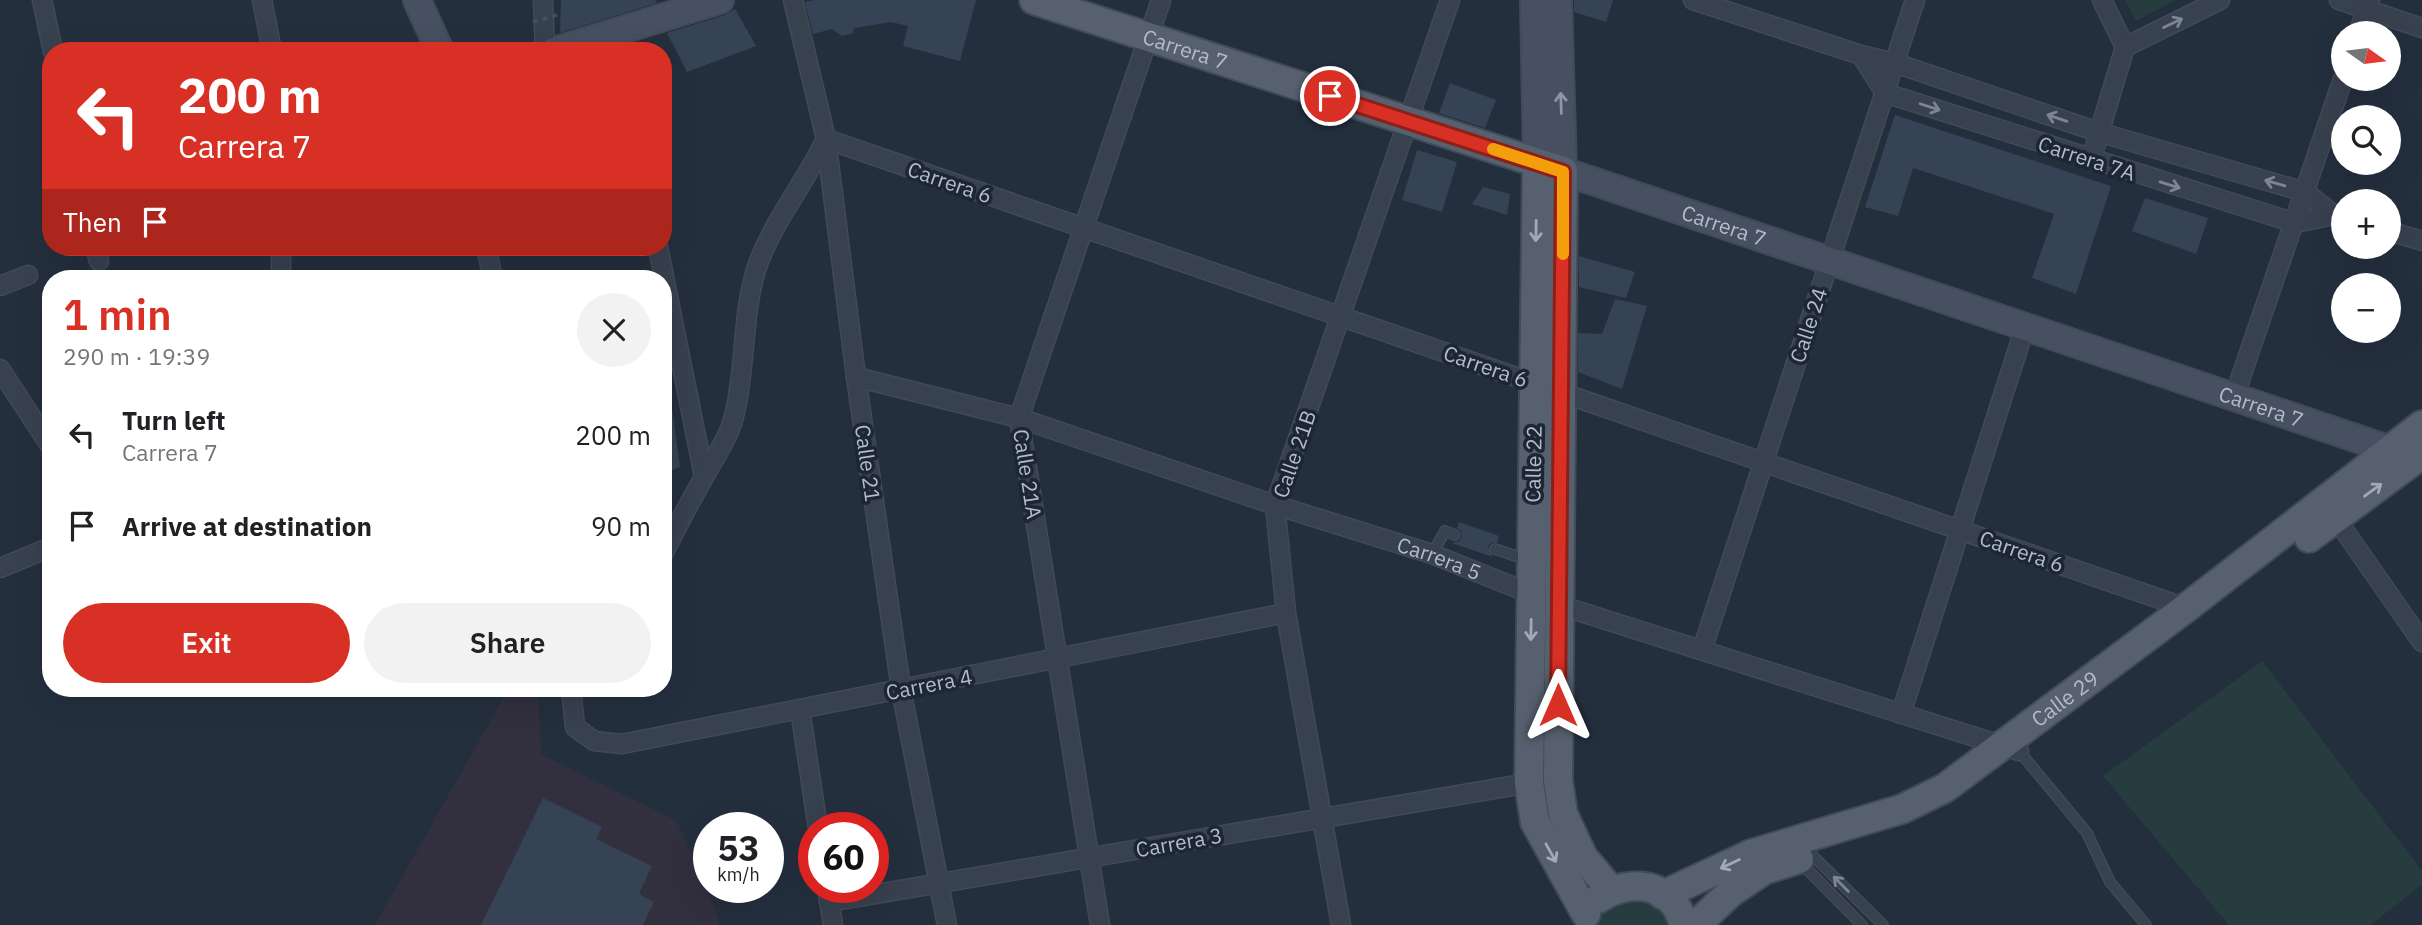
<!DOCTYPE html>
<html lang="en">
<head>
<meta charset="utf-8">
<style>
  body { margin:0; font-family:"IBM Plex Sans",sans-serif; background:#f2f2f2; color:#202124; height:100vh; display:flex; flex-direction:column; font-size:26px; white-space:nowrap }
  * { box-sizing:border-box; margin:0 }
  p { font-size:23px; color:#757577 }
  .icon { flex:none; width:38px; height:38px; fill:none; stroke:currentColor; stroke-width:2; stroke-linecap:round; stroke-linejoin:round }
  .map { position:relative; flex:1; overflow:hidden }
  .drawer { position:absolute; left:42px; top:270px; width:630px; height:427px; display:flex; flex-direction:column; background:#fff; border-radius:28px; box-shadow:0 7px 28px #0002 }
  .drawer>* { flex:none }
  .hud { position:absolute; left:42px; top:42px; width:630px; height:214px; border-radius:28px; box-shadow:0 7px 28px #0002; background:#d93025; color:#fff; overflow:hidden }
  .needle { width:46px; rotate:104deg }
  .fabs { position:absolute; left:2331px; top:21px; display:grid; gap:14px }
  .fabs a { display:grid; place-items:center; width:70px; height:70px; border-radius:50%; background:#fff; box-shadow:0 7px 28px #0002; font-size:35px }
  .speed { position:absolute; left:693px; top:812px; display:flex; gap:14px; font-size:35px; font-weight:700; text-align:center }
  .speed>* { display:grid; place-content:center; width:91px; height:91px; border-radius:50%; background:#fff; box-shadow:0 7px 28px #0002; line-height:1 }
  .speed small { font-size:18px; font-weight:400 }
  .speed .limit { border:10px solid #d22; background:#fff; color:#111 }
  .pin { position:absolute; display:grid; place-items:center; width:60px; height:60px; color:#fff; margin:-30px; border:4px solid #fff; border-radius:50%; box-shadow:0 2px 7px #0007 }
  .me { position:absolute; width:77px; margin:-38px; rotate:0deg; stroke-linejoin:round; filter:drop-shadow(0 0 5px #0008) }
  .turn { display:flex; align-items:center; gap:24px; height:147px; padding:0 21px; font-size:32px }
  .turn .icon { width:91px; height:91px; stroke-width:2.5 }
  .turn b { display:block; font-size:49px; line-height:60px }
  .then { display:flex; align-items:center; height:66px; padding:0 21px; background:#0003; gap:14px; font-size:26px }
  .round { display:grid; place-items:center; flex:none; width:74px; height:74px; border-radius:37px; background:#f2f2f2 }
  .headline { display:flex; align-items:center; justify-content:space-between; height:119px; padding:0 21px }
  h1 { font-size:42px; font-weight:600; line-height:52px; color:#d93025 }
  .primary-button { display:flex; gap:14px; margin-top:auto; padding:14px 21px }
  .primary-button a { flex:1; height:80px; border-radius:42px; background:#d93025; color:#fff; font-size:28px; font-weight:600; line-height:80px; text-align:center }
  .primary-button a+a { background:#f2f2f2; color:#202124 }
  ul { padding:0; list-style:none }
  li { display:flex; align-items:center; gap:21px; height:91px; padding:0 21px }
  li div { flex:1 }
  li b { display:block; font-size:26px }
  li em { font-style:normal }
  .map>svg:first-child { display:block }
  .medical { fill:#32303f }
  .green { fill:#263c3f }
  .building { fill:#364354 }
  .lines { fill:none; stroke-linecap:round; stroke-linejoin:round }
  .lane-casing { stroke:#414a57; stroke-width:12 }
  .street-casing { stroke:#414a57; stroke-width:21 }
  .secondary-casing { stroke:#414a57; stroke-width:30 }
  .primary-casing { stroke:#414a57; stroke-width:32 }
  .lane { stroke:#38414e; stroke-width:9 }
  .street { stroke:#38414e; stroke-width:18 }
  .secondary { stroke:#465061; stroke-width:26 }
  .primary { stroke:#56606e; stroke-width:28 }
  .path-bridge { stroke:#3f5557; stroke-width:3.5; stroke-dasharray:5 5; stroke-linecap:butt }
  .oneway { stroke:#7c8592 }
  .oneway2 { stroke:#8e96a5 }
  .oneway3 { stroke:#a1aab7 }
  .route-casing { stroke:#8d1f18; stroke-width:18 }
  .route { stroke:#d93025; stroke-width:12 }
  .slow { stroke:#f59e0b; stroke-width:12 }
  .labels { text-anchor:middle; dominant-baseline:central; stroke-width:7; stroke-linejoin:round; paint-order:stroke }
  .street-label { font-size:21px; fill:#b4bcc9; stroke:#1d2633 }
</style>
</head>
<body>
<div class="map">
<svg width="2422" height="925" viewBox="0 0 2422 925">
  <rect width="100%" height="100%" fill="#242f3e"/>
  <path class="medical" d="M 509,688 L 538,688 L 541,754 L 677,821 L 718,916 L 719,925 L 375,925 Z"/>
  <path class="green" d="M 2125,0 L 2176,0 L 2136,21 Z
    M 2262,661 L 2422,871 L 2422,885 L 2370,925 L 2229,925 L 2103,776 Z
    M 1627,896 L 1653,901 L 1673,925 L 1593,925 L 1602,909 Z"/>
  <path class="building" d="M 561,0 L 655,0 L 657,3 L 560,33 Z
    M 815,0 L 976,0 L 960,61 L 903,46 L 908,26 L 891,22 L 854,28 L 853,33 L 842,36 L 832,29 L 813,34 L 805,2 Z
    M 1574,0 L 1613,0 L 1606,22 L 1574,12 Z
    M 735,9 L 756,46 L 687,72 L 667,33 L 725,15 Z
    M 1450,83 L 1496,100 L 1485,128 L 1439,113 Z
    M 1895,115 L 2111,186 L 2076,294 L 2032,278 L 2054,214 L 1913,168 L 1898,216 L 1865,207 Z
    M 1417,150 L 1457,162 L 1442,212 L 1402,200 Z
    M 1483,187 L 1510,194 L 1507,215 L 1472,204 Z
    M 2145,198 L 2208,218 L 2196,254 L 2132,231 Z
    M 1579,256 L 1635,272 L 1626,298 L 1579,287 Z
    M 1615,299 L 1647,306 L 1622,389 L 1578,372 L 1578,333 L 1602,334 Z
    M 672,408 L 680,467 L 663,474 L 663,409 Z
    M 1459,522 L 1499,536 L 1497,542 L 1491,543 L 1488,547 L 1493,557 L 1452,543 L 1459,541 L 1462,537 L 1461,531 L 1457,528 Z
    M 543,798 L 602,827 L 596,839 L 652,866 L 639,894 L 654,902 L 643,925 L 481,925 Z"/>
  <g class="lines">
    <g class="lane-casing">
      <path id="lane" d="M 1495,549 L 1527,560
        M 1432,554 L 1445,531 L 1455,535
        M 2019,751 L 2087,833 L 2110,882 L 2146,925
        M 1808,842 L 1812,855 L 1883,925
        M 1800,862 L 1862,925"/>
    </g>
    <g class="street-casing">
      <g id="street">
        <path d="M 42,0 L 53,51"/>
        <path d="M 262,0 L 272,51"/>
        <path d="M 543,0 L 545,51"/>
        <path d="M 793,0 L 826,139 L 856,377 L 901,689 L 947,925"/>
        <path d="M 1693,0 L 1861,55 L 1895,63 L 2098,132 L 2305,192 L 2334,215 L 2343,218"/>
        <path d="M 2102,0 L 2125,47"/>
        <path d="M 2339,0 L 2422,28"/>
        <path d="M 615,33 L 619,51"/>
        <path d="M 2358,33 L 2370,0"/>
        <path d="M 2125,47 L 2220,0"/>
        <path d="M 1861,55 L 1885,93 L 2295,223 L 2334,215"/>
        <path d="M 2091,160 L 2125,47"/>
        <path d="M 2389,231 L 2422,241"/>
        <path d="M 95,247 L 99,261"/>
        <path d="M 281,247 L 281,278"/>
        <path d="M 486,247 L 493,278"/>
        <path d="M 658,247 L 704,476"/>
        <path d="M 0,286 L 28,275"/>
        <path d="M 0,369 L 51,447"/>
        <path id="s1" d="M 856,377 L 1019,418 L 1275,505 L 1432,554 L 1559,605 L 2019,751"/>
        <path d="M 2234,397 L 2343,79"/>
        <path d="M 2330,510 L 2422,642"/>
        <path d="M 663,554 C 676,529 689,503 703,479 C 715,456 730,437 735,412 C 746,366 742,316 756,270 C 771,223 805,184 826,139 L 2186,608"/>
        <path d="M 0,568 L 51,547"/>
        <path d="M 1702,650 L 1915,0"/>
        <path d="M 571,688 L 575,727 L 594,741 L 622,744 L 1286,613"/>
        <path d="M 800,709 L 818,828"/>
        <path d="M 1901,714 L 2025,327"/>
        <path d="M 827,887 L 833,925"/>
        <path d="M 829,902 L 1529,783"/>
        <path d="M 1100,925 L 1019,418 L 1161,0"/>
        <path d="M 1341,925 L 1286,613 L 1275,505 L 1450,0"/>
      </g>
    </g>
    <g class="secondary-casing">
      <g id="secondary">
        <path d="M 417,0 L 440,51"/>
        <path d="M 1534,0 L 1537,163"/>
        <path id="s2" d="M 1558,0 L 1563,171 L 2391,450 L 2406,459"/>
        <path d="M 554,51 L 720,0"/>
      </g>
    </g>
    <g class="primary-casing">
      <g id="primary">
        <path id="s3" d="M 1034,0 L 1563,171 L 1558,780 L 1563,814 L 1583,857 L 1611,890"/>
        <path d="M 1537,163 L 1529,783 L 1535,822 L 1586,914"/>
        <path d="M 2309,538 L 2422,454"/>
        <path id="s4" d="M 1663,895 L 1751,854 L 1902,809 L 1945,788 L 2186,608 L 2422,425"/>
        <path d="M 1598,899 C 1630,877 1673,882 1684,925"/>
        <path d="M 1696,925 L 1730,893 L 1764,870 L 1799,859"/>
      </g>
    </g>
    <use href="#lane" class="lane"/>
    <use href="#street" class="street"/>
    <use href="#secondary" class="secondary"/>
    <use href="#primary" class="primary"/>
    <path class="path-bridge" d="M 533,22 L 560,14"/>
  </g>
  <defs><path id="oneway-shaft" d="M-6 0H5M1.5-3L5.5 0L1.5 3" fill="none" stroke-width="1.6" stroke-linecap="round" stroke-linejoin="round" transform="scale(1.75)"/></defs>
  <g class="oneway">
    <use href="#oneway-shaft" transform="translate(2173 23) rotate(-26)"/>
    <use href="#oneway-shaft" transform="translate(1930 107) rotate(18)"/>
    <use href="#oneway-shaft" transform="translate(2057 118) rotate(-161)"/>
    <use href="#oneway-shaft" transform="translate(2275 183) rotate(-164)"/>
    <use href="#oneway-shaft" transform="translate(2170 185) rotate(17)"/>
    <use href="#oneway-shaft" transform="translate(1841 884) rotate(-135)"/>
  </g>
  <use class="oneway2" href="#oneway-shaft" transform="translate(1561 103) rotate(-92)"/>
  <g class="oneway3">
    <use href="#oneway-shaft" transform="translate(1536 231) rotate(91)"/>
    <use href="#oneway-shaft" transform="translate(2373 490) rotate(-36)"/>
    <use href="#oneway-shaft" transform="translate(1531 630) rotate(91)"/>
    <use href="#oneway-shaft" transform="translate(1551 853) rotate(61)"/>
    <use href="#oneway-shaft" transform="translate(1730 864) rotate(155)"/>
  </g>
  <g class="lines">
    <g class="route-casing">
      <path id="route" d="M 1330,96 L 1563,172 L 1558,705"/>
    </g>
    <use href="#route" class="route"/>
    <path class="slow" d="M 1493,149 L 1563,172 L 1563,254"/>
  </g>
  <g class="labels">
    <g class="street-label">
      <text stroke="none"><textPath href="#s3" startOffset="159">Carrera 7</textPath></text>
      <text transform="translate(2087 158) rotate(18)">Carrera 7A</text>
      <text transform="translate(950 182) rotate(19)">Carrera 6</text>
      <text stroke="none"><textPath href="#s2" startOffset="341">Carrera 7</textPath></text>
      <text transform="translate(1808 325) rotate(-72)">Calle 24</text>
      <text transform="translate(1486 366) rotate(19)">Carrera 6</text>
      <text stroke="none"><textPath href="#s2" startOffset="908">Carrera 7</textPath></text>
      <text transform="translate(1294 454) rotate(-71)">Calle 21B</text>
      <text transform="translate(868 463) rotate(82)">Calle 21</text>
      <text transform="translate(1533 464) rotate(-89)">Calle 22</text>
      <text transform="translate(1028 474) rotate(81)">Calle 21A</text>
      <text transform="translate(2022 551) rotate(19)">Carrera 6</text>
      <text stroke="none"><textPath href="#s1" startOffset="611">Carrera 5</textPath></text>
      <text transform="translate(929 684) rotate(-11)">Carrera 4</text>
      <text stroke="none"><textPath href="#s4" startOffset="452">Calle 29</textPath></text>
      <text transform="translate(1179 842) rotate(-10)">Carrera 3</text>
    </g>
  </g>
</svg>
<div class="fabs">
<a><svg class="needle" viewBox="-14 -14 28 28"><path d="M0-13l5 13h-10z" fill="#e53935"/><path d="M0 13l5-13h-10z" fill="#757577"/></svg></a>
<a><svg class="icon" aria-label="search" viewBox="0 0 24 24"><circle cx="10" cy="10" r="6"/><path d="M15 15l6 6"/></svg></a>
<a>+</a>
<a>−</a>
</div>
<div class="speed"><div>53<small>km/h</small></div><div class="limit">60</div></div>
<div class="pin" style="left:1330px;top:96px;background:#d93025"><svg class="icon" aria-label="arrive" viewBox="0 0 24 24"><path d="M6 21V4h12l-3 4 3 4H6"/></svg></div>
<svg class="me" style="left:1558px;top:705px" viewBox="-20 -20 40 40"><path d="M0-17L14 15 0 8-14 15z" fill="#d93025" stroke="#fff" stroke-width="4"/></svg>
<div class="hud">
<div class="turn"><svg class="icon" aria-label="left" viewBox="0 0 24 24"><path d="M17 20v-9H6M10 6l-5 5 5 5"/></svg><div><b>200 m</b>Carrera 7</div></div>
<div class="then">Then<svg class="icon" aria-label="arrive" viewBox="0 0 24 24"><path d="M6 21V4h12l-3 4 3 4H6"/></svg></div>
</div>
<section class="drawer">
<div class="headline"><div><h1>1 min</h1><p>290 m · 19:39</p></div><a class="round"><svg class="icon" aria-label="close" viewBox="0 0 24 24"><path d="M6 6l12 12M18 6L6 18"/></svg></a></div>
<ul>
<li><svg class="icon" aria-label="left" viewBox="0 0 24 24"><path d="M17 20v-9H6M10 6l-5 5 5 5"/></svg><div><b>Turn left</b><p>Carrera 7</p></div><em>200 m</em></li>
<li><svg class="icon" aria-label="arrive" viewBox="0 0 24 24"><path d="M6 21V4h12l-3 4 3 4H6"/></svg><div><b>Arrive at destination</b></div><em>90 m</em></li>
</ul>
<div class="primary-button"><a>Exit</a><a>Share</a></div>
</section>
</div>
</body>
</html>
